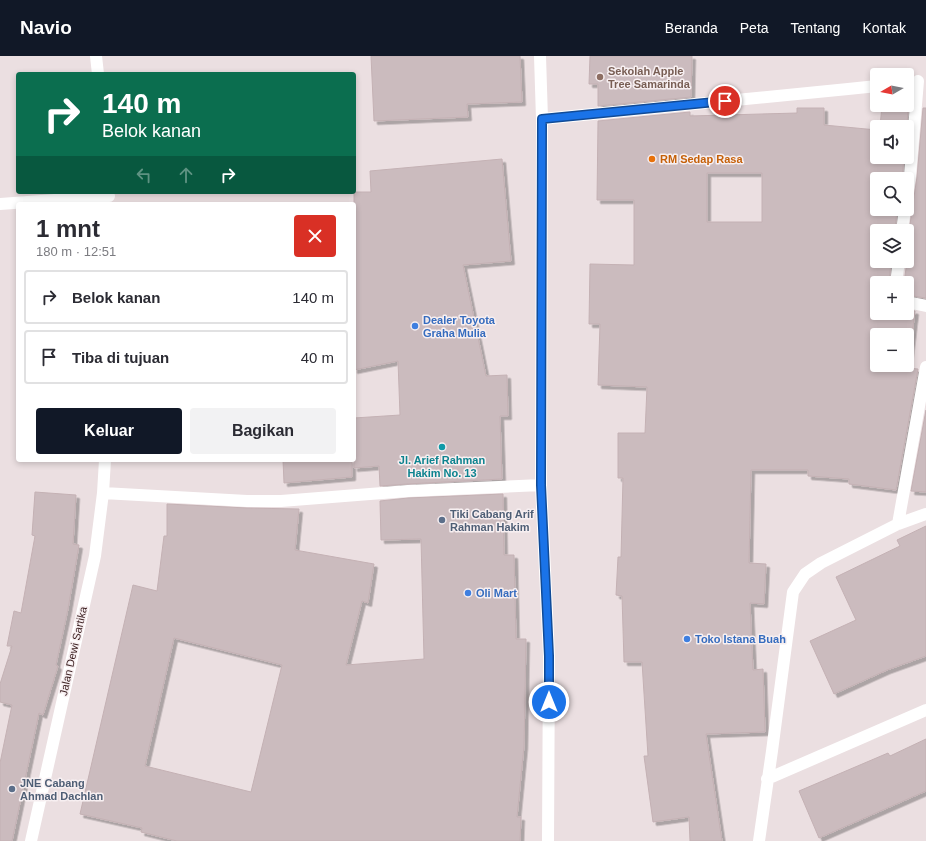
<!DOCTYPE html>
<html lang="id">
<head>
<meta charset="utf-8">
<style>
  body { margin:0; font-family:Arial,sans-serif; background:#f2f2f3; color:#2b2b33; height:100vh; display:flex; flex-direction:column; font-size:15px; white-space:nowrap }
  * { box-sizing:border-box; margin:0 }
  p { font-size:13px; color:#7c7c81 }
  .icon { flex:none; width:22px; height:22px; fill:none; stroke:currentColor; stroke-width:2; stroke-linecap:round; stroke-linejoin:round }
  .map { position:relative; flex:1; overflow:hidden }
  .drawer { position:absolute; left:16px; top:146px; width:340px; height:260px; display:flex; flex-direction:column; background:#fff; border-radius:4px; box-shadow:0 2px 6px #0003 }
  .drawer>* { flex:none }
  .hud { position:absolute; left:16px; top:16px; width:340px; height:122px; border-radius:4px; box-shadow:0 2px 6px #0003; background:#0b6e4f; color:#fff; overflow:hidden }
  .needle { width:26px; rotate:261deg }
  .buttons { position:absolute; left:870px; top:12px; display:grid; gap:8px }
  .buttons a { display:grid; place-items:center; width:44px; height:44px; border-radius:4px; background:#fff; box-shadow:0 2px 6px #0003; font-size:20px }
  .pin { position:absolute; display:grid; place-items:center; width:34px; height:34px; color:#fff; margin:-17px; border:2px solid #fff; border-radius:50%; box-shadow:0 1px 4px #0007 }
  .me { position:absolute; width:44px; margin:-22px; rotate:0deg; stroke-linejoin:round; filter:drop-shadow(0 0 3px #0008) }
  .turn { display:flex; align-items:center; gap:14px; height:84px; padding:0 20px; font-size:18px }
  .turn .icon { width:52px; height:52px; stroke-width:2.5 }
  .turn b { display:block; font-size:28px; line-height:34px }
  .lanes { display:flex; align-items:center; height:38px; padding:0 20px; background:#0003; justify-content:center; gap:20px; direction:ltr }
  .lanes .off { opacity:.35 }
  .round { display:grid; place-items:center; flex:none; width:42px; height:42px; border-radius:4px; background:#f2f2f3 }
  .summary { display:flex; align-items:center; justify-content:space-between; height:68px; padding:0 20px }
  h1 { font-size:24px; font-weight:800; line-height:30px }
  .cta { display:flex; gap:8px; margin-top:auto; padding:8px 20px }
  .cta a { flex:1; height:46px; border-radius:4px; background:#111827; color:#fff; font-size:16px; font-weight:800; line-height:46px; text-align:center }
  .cta a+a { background:#f2f2f3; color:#2b2b33 }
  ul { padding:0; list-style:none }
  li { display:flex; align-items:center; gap:12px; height:54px; margin:0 8px 6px; padding:0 12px; border:2px solid #e1e1e2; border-radius:4px }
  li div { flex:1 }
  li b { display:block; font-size:15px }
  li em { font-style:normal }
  header { display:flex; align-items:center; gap:24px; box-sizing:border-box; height:56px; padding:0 20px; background:#111827; color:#fff }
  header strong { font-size:19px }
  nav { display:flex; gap:22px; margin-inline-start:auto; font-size:14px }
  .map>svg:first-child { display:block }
  .building { fill:#cbbbbe; stroke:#c4b1b4; fill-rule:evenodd; filter:url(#shadow) }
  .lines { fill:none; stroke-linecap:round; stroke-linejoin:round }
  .minor { stroke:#fff; stroke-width:12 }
  .route-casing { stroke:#114b97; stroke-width:10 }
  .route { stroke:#1a73e8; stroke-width:7 }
  .education-dot { fill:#8d6e63; stroke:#f7eff1; stroke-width:1.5 }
  .food-dot { fill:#e8710a; stroke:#f7eff1; stroke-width:1.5 }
  .shop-dot { fill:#3f7fe0; stroke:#f7eff1; stroke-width:1.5 }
  .culture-dot { fill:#0f9aa8; stroke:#f7eff1; stroke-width:1.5 }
  .service-dot { fill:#5c6f8a; stroke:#f7eff1; stroke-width:1.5 }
  .labels { text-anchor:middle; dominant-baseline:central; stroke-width:3; stroke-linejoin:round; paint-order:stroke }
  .education-label { font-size:11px; font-weight:bold; fill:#785e54; stroke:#f7eff1; text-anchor:start }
  .food-label { font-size:11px; font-weight:bold; fill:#c56008; stroke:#f7eff1; text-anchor:start }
  .shop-label { font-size:11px; font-weight:bold; fill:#366cbe; stroke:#f7eff1; text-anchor:start }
  .culture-label { font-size:11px; font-weight:bold; fill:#0d838f; stroke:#f7eff1 }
  .service-label { font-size:11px; font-weight:bold; fill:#4e5e75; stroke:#f7eff1; text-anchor:start }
  .street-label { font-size:11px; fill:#3b1f20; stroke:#f7eff1 }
</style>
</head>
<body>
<header>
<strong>Navio</strong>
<nav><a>Beranda</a><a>Peta</a><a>Tentang</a><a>Kontak</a></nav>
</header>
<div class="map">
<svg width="926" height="785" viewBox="0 0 926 785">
  <defs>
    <filter id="shadow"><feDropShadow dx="3.5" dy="3.5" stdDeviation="0" flood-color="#0004"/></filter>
  </defs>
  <rect width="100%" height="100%" fill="#ebdfe1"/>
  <path class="building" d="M 371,0 L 520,0 L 522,46 L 467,48 L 468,61 L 374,65 Z
    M 590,0 L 692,0 L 691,41 L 598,50 L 598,28 L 589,28 Z
    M 882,49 L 908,51 L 907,71 L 880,71 Z
    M 797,52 L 824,52 L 824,69 L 877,74 L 877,101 L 904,101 L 902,123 L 877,123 L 877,153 L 897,153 L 895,175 L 877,175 L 877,205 L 891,205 L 889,227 L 877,227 L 877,257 L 907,257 L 907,254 L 915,255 L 908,312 L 918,313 L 896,434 L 849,428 L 849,423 L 808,420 L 808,414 L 751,414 L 749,507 L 766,508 L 764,548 L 750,547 L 753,614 L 763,613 L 765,676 L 706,678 L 722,785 L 690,785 L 689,761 L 653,766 L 644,700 L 648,700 L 642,606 L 624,606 L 622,540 L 616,539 L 618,501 L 621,501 L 623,422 L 618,422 L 618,377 L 645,377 L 647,331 L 598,329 L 600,268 L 589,268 L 590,208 L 634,209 L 634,144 L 597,144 L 598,65 L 690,56 L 690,60 L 797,57 ZM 707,117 L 762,117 L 762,166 L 707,166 ZM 877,279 L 907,279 L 907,309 L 877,309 Z
    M 923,52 L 926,52 L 926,242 L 907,239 L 907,227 L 904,227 L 907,205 L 907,180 L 909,176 L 912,154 L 912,150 L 909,147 L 913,145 L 914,141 L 917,121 Z
    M 502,103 L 511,205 L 463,209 L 486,320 L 507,319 L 508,360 L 500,360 L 502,423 L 407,428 L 380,430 L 379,410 L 354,412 L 354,362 L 400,359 L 398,305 L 354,314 L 354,136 L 371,136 L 370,115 Z
    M 926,354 L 926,436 L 911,435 Z
    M 283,404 L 352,404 L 352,421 L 284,427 Z
    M 35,436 L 76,439 L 73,488 L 79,489 L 68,553 L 56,609 L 58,610 L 43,659 L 39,657 L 12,785 L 0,785 L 0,707 L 12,649 L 0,646 L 0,628 L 12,590 L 7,590 L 14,555 L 21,557 L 35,480 L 32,479 Z
    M 503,438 L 504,499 L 514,499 L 516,583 L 526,583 L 524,690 L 517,761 L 521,761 L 520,785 L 177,785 L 141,776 L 142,772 L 80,758 L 133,529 L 157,535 L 164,480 L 167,480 L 167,448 L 247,452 L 299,453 L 295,494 L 374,508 L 368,547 L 362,545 L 346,609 L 424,603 L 421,483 L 381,484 L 380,445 L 408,442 ZM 174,582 L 282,609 L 251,736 L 145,710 Z
    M 926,470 L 926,600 L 887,614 L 834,638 L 810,585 L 856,564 L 836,521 L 900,490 L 897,484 Z
    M 926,683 L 926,735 L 819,782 L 799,735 L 888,697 L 890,700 Z"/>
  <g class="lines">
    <path class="minor" d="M 96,0 L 98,18
      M 540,0 L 542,63 L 541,429 L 549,600 L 548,785
      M 542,63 L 848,33 L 877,30
      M 907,140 L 910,120 L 918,25
      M 0,148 L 109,140
      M 902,175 L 905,153
      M 896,227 L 899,205
      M 907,246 L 926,250
      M 103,437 L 247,445 L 281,445 L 408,435 L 541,429
      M 898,468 L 926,311
      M 767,723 L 926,654
      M 31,785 L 95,500 L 103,437 L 105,404
      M 759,785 L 772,695 L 793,536 L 805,518 L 821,507 L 898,468 L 926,458"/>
  </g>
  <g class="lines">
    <g class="route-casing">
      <path id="route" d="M 549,646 L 549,600 L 541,429 L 542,63 L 725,45"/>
    </g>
    <use href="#route" class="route"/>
  </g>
  <circle class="education-dot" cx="600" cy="21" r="4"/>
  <circle class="food-dot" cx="652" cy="103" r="4"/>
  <g class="shop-dot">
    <circle cx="415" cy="270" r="4"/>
    <circle cx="468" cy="537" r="4"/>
    <circle cx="687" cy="583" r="4"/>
  </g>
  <circle class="culture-dot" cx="442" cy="391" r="4"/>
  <g class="service-dot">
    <circle cx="442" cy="464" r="4"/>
    <circle cx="12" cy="733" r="4"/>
  </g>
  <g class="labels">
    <g class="education-label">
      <text x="608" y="15">Sekolah Apple<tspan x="608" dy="13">Tree Samarinda</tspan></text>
    </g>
    <g class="food-label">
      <text x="660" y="103">RM Sedap Rasa</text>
    </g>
    <g class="shop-label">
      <text x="423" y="264">Dealer Toyota<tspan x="423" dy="13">Graha Mulia</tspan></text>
      <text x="476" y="537">Oli Mart</text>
      <text x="695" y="583">Toko Istana Buah</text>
    </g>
    <g class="culture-label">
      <text x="442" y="404">Jl. Arief Rahman<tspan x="442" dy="13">Hakim No. 13</tspan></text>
    </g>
    <g class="service-label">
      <text x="450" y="458">Tiki Cabang Arif<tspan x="450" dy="13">Rahman Hakim</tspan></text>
      <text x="20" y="727">JNE Cabang<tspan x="20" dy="13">Ahmad Dachlan</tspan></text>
    </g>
    <g class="street-label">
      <text transform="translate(73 595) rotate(-77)">Jalan Dewi Sartika</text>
    </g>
  </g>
</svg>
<div class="buttons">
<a><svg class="needle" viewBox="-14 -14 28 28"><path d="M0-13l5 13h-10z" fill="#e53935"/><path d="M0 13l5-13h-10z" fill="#7c7c81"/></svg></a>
<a><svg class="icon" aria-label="sound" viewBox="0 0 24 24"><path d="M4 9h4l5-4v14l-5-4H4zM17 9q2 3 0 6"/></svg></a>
<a><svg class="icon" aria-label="search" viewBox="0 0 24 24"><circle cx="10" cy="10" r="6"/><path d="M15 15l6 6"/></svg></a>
<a><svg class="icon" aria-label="layers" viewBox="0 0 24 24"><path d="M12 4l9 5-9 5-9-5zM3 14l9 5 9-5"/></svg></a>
<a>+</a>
<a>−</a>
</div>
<div class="pin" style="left:725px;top:45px;background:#d93025"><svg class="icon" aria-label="arrive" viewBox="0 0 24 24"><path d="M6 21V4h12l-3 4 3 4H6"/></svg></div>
<svg class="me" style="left:549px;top:646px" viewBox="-20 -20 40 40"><circle r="17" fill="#1a73e8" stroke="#fff" stroke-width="3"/><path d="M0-11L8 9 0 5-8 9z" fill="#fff"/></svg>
<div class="hud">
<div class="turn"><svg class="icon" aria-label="right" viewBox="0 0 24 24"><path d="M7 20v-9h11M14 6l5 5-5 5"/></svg><div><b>140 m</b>Belok kanan</div></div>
<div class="lanes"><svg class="icon off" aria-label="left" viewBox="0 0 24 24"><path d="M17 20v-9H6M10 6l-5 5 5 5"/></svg><svg class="icon off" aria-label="ahead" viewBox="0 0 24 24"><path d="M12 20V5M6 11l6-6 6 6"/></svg><svg class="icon" aria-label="right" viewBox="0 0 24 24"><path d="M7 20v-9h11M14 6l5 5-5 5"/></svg></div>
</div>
<section class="drawer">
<div class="summary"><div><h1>1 mnt</h1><p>180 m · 12:51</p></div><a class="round" style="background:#d93025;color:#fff"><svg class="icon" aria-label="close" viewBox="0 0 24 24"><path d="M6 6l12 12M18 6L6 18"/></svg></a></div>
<ul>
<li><svg class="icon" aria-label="right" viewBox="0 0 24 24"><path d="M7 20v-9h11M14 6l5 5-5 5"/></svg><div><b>Belok kanan</b></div><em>140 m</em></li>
<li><svg class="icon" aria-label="arrive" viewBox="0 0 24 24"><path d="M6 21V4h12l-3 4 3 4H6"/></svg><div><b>Tiba di tujuan</b></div><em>40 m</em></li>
</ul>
<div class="cta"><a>Keluar</a><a>Bagikan</a></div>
</section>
</div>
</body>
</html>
